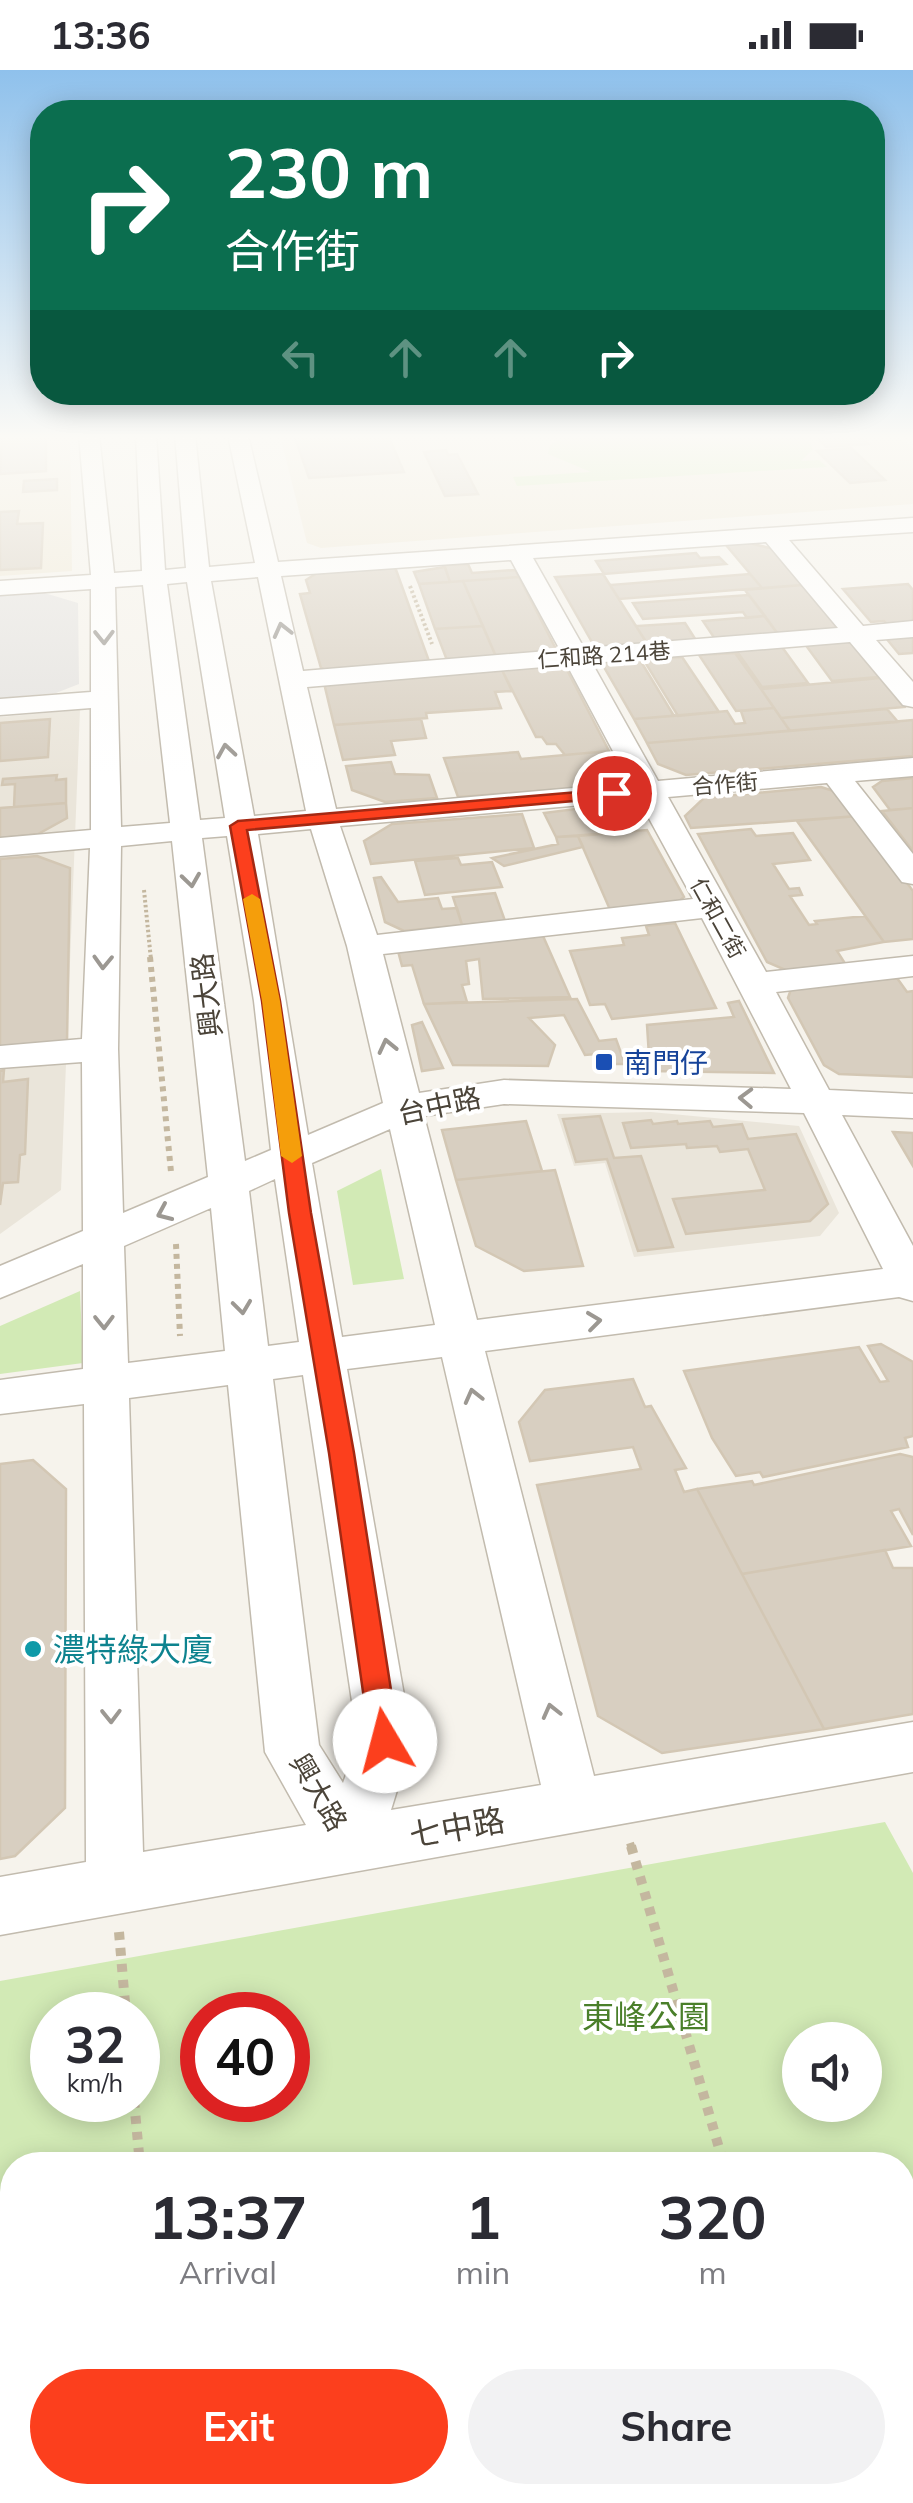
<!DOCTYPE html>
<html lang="en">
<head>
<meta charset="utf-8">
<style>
  body { margin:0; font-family:Mulish,"Noto Sans TC",sans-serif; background:#f2f2f3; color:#2b2b33; height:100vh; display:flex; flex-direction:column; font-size:38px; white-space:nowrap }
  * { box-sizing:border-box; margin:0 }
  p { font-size:32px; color:#7c7c81 }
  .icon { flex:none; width:55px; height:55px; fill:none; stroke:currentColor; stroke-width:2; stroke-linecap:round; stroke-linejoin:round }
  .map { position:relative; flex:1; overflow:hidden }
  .details { position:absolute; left:0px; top:2082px; width:915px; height:352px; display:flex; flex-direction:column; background:#fff; border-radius:40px 40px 0 0; box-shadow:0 5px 25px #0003 }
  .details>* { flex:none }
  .top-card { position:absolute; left:30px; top:30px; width:855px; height:305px; border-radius:40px; box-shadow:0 5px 25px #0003; background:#0b6e4f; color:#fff; overflow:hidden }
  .tools { position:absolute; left:782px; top:1952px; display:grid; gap:20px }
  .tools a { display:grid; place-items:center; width:100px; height:100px; border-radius:50%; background:#fff; box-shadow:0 5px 25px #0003; font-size:50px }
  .speed { position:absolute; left:30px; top:1922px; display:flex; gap:20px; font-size:50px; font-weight:700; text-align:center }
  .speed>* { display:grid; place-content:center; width:130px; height:130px; border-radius:50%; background:#fff; box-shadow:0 5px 25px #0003; line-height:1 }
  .speed small { font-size:25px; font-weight:400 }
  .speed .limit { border:15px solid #d22; background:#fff; color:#111 }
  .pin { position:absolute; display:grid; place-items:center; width:85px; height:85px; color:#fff; margin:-42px; border:5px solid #fff; border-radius:50%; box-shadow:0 2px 10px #0007 }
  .me { position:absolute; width:110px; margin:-55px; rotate:352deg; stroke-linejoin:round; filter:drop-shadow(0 0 8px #0008) }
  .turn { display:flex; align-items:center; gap:35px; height:210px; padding:0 30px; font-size:45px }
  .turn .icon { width:130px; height:130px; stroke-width:2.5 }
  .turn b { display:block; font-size:70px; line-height:85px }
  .lanes { display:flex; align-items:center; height:95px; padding:0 30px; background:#0003; justify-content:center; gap:50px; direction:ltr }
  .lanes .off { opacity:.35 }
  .eta { display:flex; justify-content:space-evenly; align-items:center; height:170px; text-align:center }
  .eta b { font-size:60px; font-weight:700; line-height:70px }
  .action { display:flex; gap:20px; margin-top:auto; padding:20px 30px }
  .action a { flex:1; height:115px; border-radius:60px; background:#fc3f1d; color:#fff; font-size:40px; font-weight:700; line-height:115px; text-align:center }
  .action a+a { background:#f2f2f3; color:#2b2b33 }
  .status { display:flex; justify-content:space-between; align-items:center; height:70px; padding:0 50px; background:#fff; direction:ltr }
  .status svg { height:28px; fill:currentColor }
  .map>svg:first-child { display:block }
  .residential { fill:#eae5da }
  .education { fill:#efe8d6 }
  .green { fill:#d2eab5; fill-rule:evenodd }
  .parking { fill:#e5e3e0 }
  .building { fill:#d8cfc1; stroke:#d3c7b4; stroke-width:2.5 }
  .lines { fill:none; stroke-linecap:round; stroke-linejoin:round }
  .minor-casing { stroke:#c2bbae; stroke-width:3 }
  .path-far3 { stroke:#c4b79f; stroke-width:4; stroke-dasharray:2.5 2.5; stroke-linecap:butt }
  .path-far2 { stroke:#c4b79f; stroke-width:6; stroke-dasharray:5 5; stroke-linecap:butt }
  .path-far1 { stroke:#c4b79f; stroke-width:8; stroke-dasharray:6 6; stroke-linecap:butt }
  .path { stroke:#c4b79f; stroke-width:10; stroke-dasharray:8 8; stroke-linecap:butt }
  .minor { fill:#fff; fill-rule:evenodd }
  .oneway { stroke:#9c9892 }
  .route { fill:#fc3f1d; stroke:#a42913; stroke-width:2.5 }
  .slow { fill:#f59e0b }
  .transit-dot { fill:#1a4fb4; stroke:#fff; stroke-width:4 }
  .culture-dot { fill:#0f9aa8; stroke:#fff; stroke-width:4 }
  .labels { text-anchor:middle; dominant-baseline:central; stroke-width:8; stroke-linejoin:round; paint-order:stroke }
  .far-street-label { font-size:22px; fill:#4b4439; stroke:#fff }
  .street-label { font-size:28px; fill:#4b4439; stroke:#fff }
  .transit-label { font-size:28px; fill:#164399; stroke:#fff; text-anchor:start }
  .near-culture-label { font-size:32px; fill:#0d838f; stroke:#fff; text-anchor:start }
  .near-street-label { font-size:32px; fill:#4b4439; stroke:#fff }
  .near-park-label { font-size:32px; fill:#4a7f2a; stroke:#fff }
</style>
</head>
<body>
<div class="status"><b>13:36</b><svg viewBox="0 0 49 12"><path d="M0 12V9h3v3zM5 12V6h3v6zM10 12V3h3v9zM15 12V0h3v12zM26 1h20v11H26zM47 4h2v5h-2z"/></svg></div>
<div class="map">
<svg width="913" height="2433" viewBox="0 0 913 2433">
  <rect width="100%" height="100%" fill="#f6f3ec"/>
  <path class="residential" d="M 80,640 L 61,1120 L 0,1164 L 0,647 Z
    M 651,1042 L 799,1056 L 839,1143 L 820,1166 L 634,1187 L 605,1093 L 574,1096 L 557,1044 Z"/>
  <path class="education" d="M 0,365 L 70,365 L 72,501 L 0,506 Z
    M 280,365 L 898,365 L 913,379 L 913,434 L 321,478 L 307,473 Z"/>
  <path class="green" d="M 566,365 L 800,365 L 811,373 L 812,380 L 801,391 L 819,390 L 827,397 L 517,416 L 513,407 L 591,402 L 548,384 L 550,375 Z
    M 381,1099 L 404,1209 L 353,1215 L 337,1121 Z
    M 80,1221 L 83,1293 L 0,1304 L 0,1256 Z
    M 885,1752 L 913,1803 L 913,2433 L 0,2433 L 0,1911 ZM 138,1945 L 138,2030 L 52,2030 L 52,1945 ZM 202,1945 L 288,1945 L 288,2030 L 202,2030 ZM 865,1970 L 865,2035 L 800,2035 L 800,1970 ZM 902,2095 L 902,2422 L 12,2422 L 12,2095 Z"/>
  <path class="parking" d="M 41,522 L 78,533 L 79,614 L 56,623 L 0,628 L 0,525 Z"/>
  <path class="building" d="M 2,365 L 46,365 L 46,401 L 0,404 Z
    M 294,365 L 388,365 L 404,402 L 309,408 Z
    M 814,365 L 858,365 L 868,374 L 826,377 Z
    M 851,378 L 885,410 L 850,413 L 817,381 Z
    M 446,380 L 448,385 L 457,384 L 478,424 L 445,426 L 424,382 Z
    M 57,409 L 57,420 L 23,422 L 24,411 Z
    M 19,441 L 17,454 L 43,453 L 41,498 L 0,500 L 0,442 Z
    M 749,473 L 774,479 L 802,515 L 762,518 L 726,475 Z
    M 696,483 L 700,488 L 719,487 L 726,494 L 604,504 L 596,491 Z
    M 468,494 L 472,503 L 515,500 L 519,507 L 450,512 L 444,495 Z
    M 395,497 L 430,594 L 330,602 L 321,598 L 300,524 L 310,523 L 306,510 L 317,503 Z
    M 445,497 L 450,512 L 419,514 L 414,502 Z
    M 603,504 L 648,575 L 597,581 L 555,507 Z
    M 750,504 L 762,518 L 619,529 L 610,515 Z
    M 519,507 L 559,585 L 497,589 L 463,511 Z
    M 463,511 L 483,556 L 435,559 L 419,514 Z
    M 908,514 L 913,520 L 913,557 L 891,558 L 884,551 L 871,552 L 843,519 Z
    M 802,515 L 838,556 L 826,563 L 780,567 L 745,520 Z
    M 749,525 L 765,546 L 747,548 L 743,542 L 643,549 L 633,533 Z
    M 765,546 L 780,567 L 717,572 L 703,551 Z
    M 685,553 L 699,575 L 648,575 L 636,556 Z
    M 483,556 L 497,589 L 448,593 L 435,559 Z
    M 913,566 L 913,583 L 899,584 L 886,568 Z
    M 850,571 L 879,607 L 832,611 L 805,574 Z
    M 782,577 L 808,613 L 762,617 L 736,580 Z
    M 735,583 L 761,619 L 774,638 L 736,641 L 699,585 Z
    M 682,587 L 719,642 L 678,646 L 643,589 Z
    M 640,590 L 674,646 L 634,649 L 601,592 Z
    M 564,594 L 609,681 L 565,685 L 556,674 L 547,674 L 542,667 L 536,667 L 501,598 Z
    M 501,598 L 512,621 L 495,622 L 501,638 L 426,643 L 427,648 L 334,655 L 324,613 Z
    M 880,608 L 904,637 L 781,648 L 761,619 Z
    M 774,638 L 790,661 L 647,673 L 634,649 L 727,641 L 735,654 L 745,653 L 741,641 Z
    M 887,639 L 898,652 L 790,661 L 781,648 Z
    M 50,649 L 48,687 L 0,691 L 0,653 Z
    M 421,649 L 426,668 L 391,671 L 395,685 L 343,690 L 334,655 Z
    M 913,650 L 913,686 L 686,705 L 658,694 L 647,673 Z
    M 609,681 L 617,698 L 595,717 L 458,727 L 444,688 L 518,682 L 521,689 Z
    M 391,692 L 395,704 L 429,705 L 437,728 L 385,732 L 352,720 L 346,696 Z
    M 57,705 L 56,710 L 66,709 L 66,733 L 14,737 L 15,714 L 2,715 L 3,709 Z
    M 913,708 L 913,738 L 890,740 L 873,717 L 882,711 Z
    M 821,717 L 840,723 L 858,746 L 691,758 L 685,746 L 704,728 Z
    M 66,733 L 67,748 L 38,764 L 0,768 L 0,738 Z
    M 599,736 L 612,763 L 556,767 L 544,743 Z
    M 913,738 L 913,781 L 882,741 Z
    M 522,744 L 534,778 L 371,794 L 364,771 L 392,754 Z
    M 858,746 L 913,821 L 913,869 L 884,872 L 797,751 Z
    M 751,759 L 756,766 L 793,763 L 810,790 L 773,794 L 789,819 L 799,818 L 802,825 L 790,826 L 809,855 L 817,854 L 815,851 L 865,846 L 884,872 L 837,881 L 846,895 L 790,902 L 767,892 L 698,764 Z
    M 647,760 L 684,827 L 674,835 L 611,842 L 578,766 Z
    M 578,766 L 583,777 L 504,796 L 492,788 L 558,774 L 556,767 Z
    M 37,786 L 70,798 L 67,972 L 0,979 L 0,789 Z
    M 458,788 L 461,795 L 492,792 L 502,817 L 425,825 L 415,791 Z
    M 381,807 L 398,832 L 438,828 L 442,839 L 457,838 L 462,855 L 404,861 L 385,852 L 374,808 Z
    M 495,823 L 505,851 L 462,855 L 453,827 Z
    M 675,853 L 716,938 L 612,949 L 605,934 L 590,935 L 570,881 L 624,875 L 622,868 L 649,865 L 646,856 Z
    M 543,866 L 570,927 L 483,929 L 479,889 L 466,891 L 469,914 L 462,915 L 467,932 L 424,934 L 412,895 L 402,896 L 398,881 Z
    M 897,908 L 907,922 L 913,921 L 913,1007 L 839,1004 L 824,995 L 788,928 L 791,919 Z
    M 577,929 L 599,971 L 616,969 L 625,994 L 611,994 L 608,983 L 585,985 L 564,945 L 529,948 L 555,975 L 548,996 L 453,995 L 424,934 Z
    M 739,931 L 774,1003 L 650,1001 L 647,955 L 734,947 L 728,933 Z
    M 422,952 L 443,998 L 422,1001 L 412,955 Z
    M 4,1000 L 3,1012 L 28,1009 L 25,1084 L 20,1085 L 18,1112 L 3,1113 L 0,1135 L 0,1001 Z
    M 600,1046 L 614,1088 L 641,1086 L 673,1177 L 638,1181 L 607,1089 L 576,1092 L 563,1049 Z
    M 651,1050 L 653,1054 L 677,1051 L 678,1054 L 710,1051 L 713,1057 L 742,1054 L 748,1069 L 796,1064 L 828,1134 L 810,1151 L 686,1164 L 673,1129 L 765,1120 L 748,1079 L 720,1082 L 717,1076 L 687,1078 L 686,1074 L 631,1078 L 623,1053 Z
    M 526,1051 L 542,1101 L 456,1110 L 442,1060 Z
    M 893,1062 L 913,1063 L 913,1096 Z
    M 555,1100 L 583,1196 L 524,1201 L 476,1176 L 456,1110 Z
    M 881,1274 L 913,1292 L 913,1366 L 905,1368 L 908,1377 L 763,1407 L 760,1402 L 736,1406 L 712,1368 L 684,1301 L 859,1277 L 880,1312 L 888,1311 L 868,1276 Z
    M 633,1309 L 645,1337 L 651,1336 L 686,1398 L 675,1400 L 684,1422 L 697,1419 L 824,1659 L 662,1683 L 598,1646 L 537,1415 L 641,1399 L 633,1377 L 530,1391 L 519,1352 L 545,1320 Z
    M 900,1384 L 913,1387 L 913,1465 L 899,1439 L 891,1441 L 911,1476 L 742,1504 L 697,1419 L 752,1411 L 754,1415 Z
    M 33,1390 L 66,1419 L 65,1738 L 15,1786 L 0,1789 L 0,1394 Z
    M 885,1480 L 893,1498 L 913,1498 L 913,1644 L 824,1659 L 742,1504 Z"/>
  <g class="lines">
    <g class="minor-casing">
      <path id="minor" d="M 79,365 L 99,365 L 114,503 L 142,501 L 136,365 L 156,365 L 165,500 L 186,498 L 175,365 L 195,365 L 209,497 L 255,493 L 228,365 L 248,365 L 278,492 L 913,448 L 913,462 L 789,470 L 863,556 L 913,551 L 913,567 L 876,570 L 913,612 L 913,637 L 903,635 L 850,572 L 592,593 L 658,711 L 913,688 L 913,706 L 855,711 L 913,784 L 913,814 L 902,812 L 827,713 L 668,727 L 766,902 L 913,886 L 913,906 L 776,922 L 829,1020 L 913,1024 L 913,1048 L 842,1045 L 913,1176 L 913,1231 L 899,1227 L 485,1281 L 594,1706 L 913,1652 L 913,1702 L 0,1865 L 0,1807 L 86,1792 L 84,1334 L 0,1344 L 0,1310 L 83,1299 L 83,1194 L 0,1228 L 0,1196 L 83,1161 L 82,992 L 0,998 L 0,976 L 82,969 L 90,778 L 0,786 L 0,768 L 91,760 L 91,638 L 0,645 L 0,629 L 91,622 L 91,519 L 0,525 L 0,511 L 91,505 ZM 766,472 L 838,558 L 584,578 L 533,488 ZM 511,490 L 560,580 L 303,601 L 281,506 ZM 258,507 L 306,741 L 254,746 L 211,511 ZM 187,512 L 225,748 L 200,750 L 167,514 ZM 143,515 L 170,753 L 121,757 L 115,517 ZM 567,595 L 630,713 L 336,739 L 307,617 ZM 639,730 L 693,829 L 377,865 L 340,756 ZM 311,759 L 347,876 L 383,1033 L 308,1065 L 258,764 ZM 227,766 L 254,931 L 271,1080 L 245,1091 L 202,768 ZM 172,771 L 208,1107 L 123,1143 L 118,979 L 121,776 ZM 702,848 L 791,1019 L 504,1010 L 419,1023 L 383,884 ZM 504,1034 L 804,1043 L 883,1199 L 477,1250 L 424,1046 ZM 390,1059 L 435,1255 L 342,1267 L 312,1093 ZM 275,1109 L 299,1272 L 268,1276 L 249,1121 ZM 211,1138 L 225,1281 L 128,1293 L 124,1176 ZM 442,1287 L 541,1715 L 391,1740 L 412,1671 L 347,1299 ZM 303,1305 L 358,1671 L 343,1713 L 319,1675 L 273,1309 ZM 228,1315 L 265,1682 L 306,1755 L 143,1782 L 129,1328 Z"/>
    </g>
    <path class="path-far3" d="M 410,516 L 432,574
      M 144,820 L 151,890"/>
    <path class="path-far2" d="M 150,887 L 171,1102
      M 176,1174 L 180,1266"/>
    <path class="path-far1" d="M 630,1773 L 632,1779"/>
    <path class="path" d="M 631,1776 L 724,2095
      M 119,1862 L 126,1945
      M 134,2030 L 140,2095
      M 170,2422 L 171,2433
      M 819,2422 L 822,2433"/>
    <use href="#minor" class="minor"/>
  </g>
  <defs><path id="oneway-chevron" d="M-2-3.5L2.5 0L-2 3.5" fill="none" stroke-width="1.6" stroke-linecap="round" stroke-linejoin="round" transform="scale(2.5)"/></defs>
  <g class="oneway">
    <use href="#oneway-chevron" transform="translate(282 560) rotate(-104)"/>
    <use href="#oneway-chevron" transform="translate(104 567) rotate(89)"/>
    <use href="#oneway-chevron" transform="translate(226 681) rotate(-99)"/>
    <use href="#oneway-chevron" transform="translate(191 810) rotate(82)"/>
    <use href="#oneway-chevron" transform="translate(103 892) rotate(92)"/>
    <use href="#oneway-chevron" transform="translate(387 976) rotate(-103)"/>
    <use href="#oneway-chevron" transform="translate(746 1028) rotate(-178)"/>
    <use href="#oneway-chevron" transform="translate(164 1143) rotate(156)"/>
    <use href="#oneway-chevron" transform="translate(242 1237) rotate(83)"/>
    <use href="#oneway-chevron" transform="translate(594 1251) rotate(-7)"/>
    <use href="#oneway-chevron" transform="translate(104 1252) rotate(89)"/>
    <use href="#oneway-chevron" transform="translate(473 1326) rotate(-104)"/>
    <use href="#oneway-chevron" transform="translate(551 1641) rotate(-104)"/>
    <use href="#oneway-chevron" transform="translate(111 1646) rotate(89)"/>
  </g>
  <linearGradient id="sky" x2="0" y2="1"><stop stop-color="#8fc1ec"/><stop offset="0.52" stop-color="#fbfaf6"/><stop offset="1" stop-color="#fbfaf6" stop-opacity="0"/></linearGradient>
  <rect width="913" height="706" fill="url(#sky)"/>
  <path class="route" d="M 614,719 L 619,720 L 619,727 L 247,760 L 280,931 L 311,1143 L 354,1383 L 399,1671 L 395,1681 L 385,1684 L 374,1681 L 370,1671 L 329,1383 L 289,1143 L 262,931 L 230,756 L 238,751 Z"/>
  <path class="slow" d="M 252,824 L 260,829 L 280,931 L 302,1086 L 292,1093 L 281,1086 L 262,931 L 243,829 Z"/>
  <rect class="transit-dot" x="594" y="982" width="20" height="20" rx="5"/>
  <circle class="culture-dot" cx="33" cy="1579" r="10"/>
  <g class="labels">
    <g class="far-street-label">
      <text transform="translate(604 585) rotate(-4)">仁和路 214巷</text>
      <text transform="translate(725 714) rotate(-5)">合作街</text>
      <text transform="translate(718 848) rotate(61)">仁和二街</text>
    </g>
    <g class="street-label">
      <text transform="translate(206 925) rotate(-97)">興大路</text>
      <text transform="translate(439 1035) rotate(-12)">台中路</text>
      <text transform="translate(319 1722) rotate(60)">興大路</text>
    </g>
    <g class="transit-label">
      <text x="624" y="992">南門仔</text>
    </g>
    <g class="near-culture-label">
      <text x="53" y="1579">濃特綠大廈</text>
    </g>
    <g class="near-street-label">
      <text transform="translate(457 1757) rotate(-10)">七中路</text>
    </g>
    <g class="near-park-label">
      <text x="646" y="1946">東峰公園</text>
    </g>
  </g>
</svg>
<div class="tools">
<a><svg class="icon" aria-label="sound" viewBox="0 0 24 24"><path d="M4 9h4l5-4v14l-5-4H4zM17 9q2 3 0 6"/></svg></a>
</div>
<div class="speed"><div>32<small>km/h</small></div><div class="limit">40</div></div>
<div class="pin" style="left:614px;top:723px;background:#d93025"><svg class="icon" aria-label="arrive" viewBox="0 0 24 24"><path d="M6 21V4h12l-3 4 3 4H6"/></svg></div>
<svg class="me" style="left:385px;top:1671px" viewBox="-20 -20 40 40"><circle r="19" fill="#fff"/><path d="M0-13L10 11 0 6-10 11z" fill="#fc3f1d"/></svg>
<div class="top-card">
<div class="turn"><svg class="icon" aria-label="right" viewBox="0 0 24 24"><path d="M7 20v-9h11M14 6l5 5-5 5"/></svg><div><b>230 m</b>合作街</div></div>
<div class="lanes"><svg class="icon off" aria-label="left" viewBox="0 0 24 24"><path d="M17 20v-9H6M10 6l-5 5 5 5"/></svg><svg class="icon off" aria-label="ahead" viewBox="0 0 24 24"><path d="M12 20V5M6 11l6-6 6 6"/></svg><svg class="icon off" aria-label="ahead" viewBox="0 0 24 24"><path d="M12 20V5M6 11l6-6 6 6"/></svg><svg class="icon" aria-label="right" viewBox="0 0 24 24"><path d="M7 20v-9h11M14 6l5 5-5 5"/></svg></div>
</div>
<section class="details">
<div class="eta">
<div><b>13:37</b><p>Arrival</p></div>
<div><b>1</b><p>min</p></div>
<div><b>320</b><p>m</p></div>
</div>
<div class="action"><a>Exit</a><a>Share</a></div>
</section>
</div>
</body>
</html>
